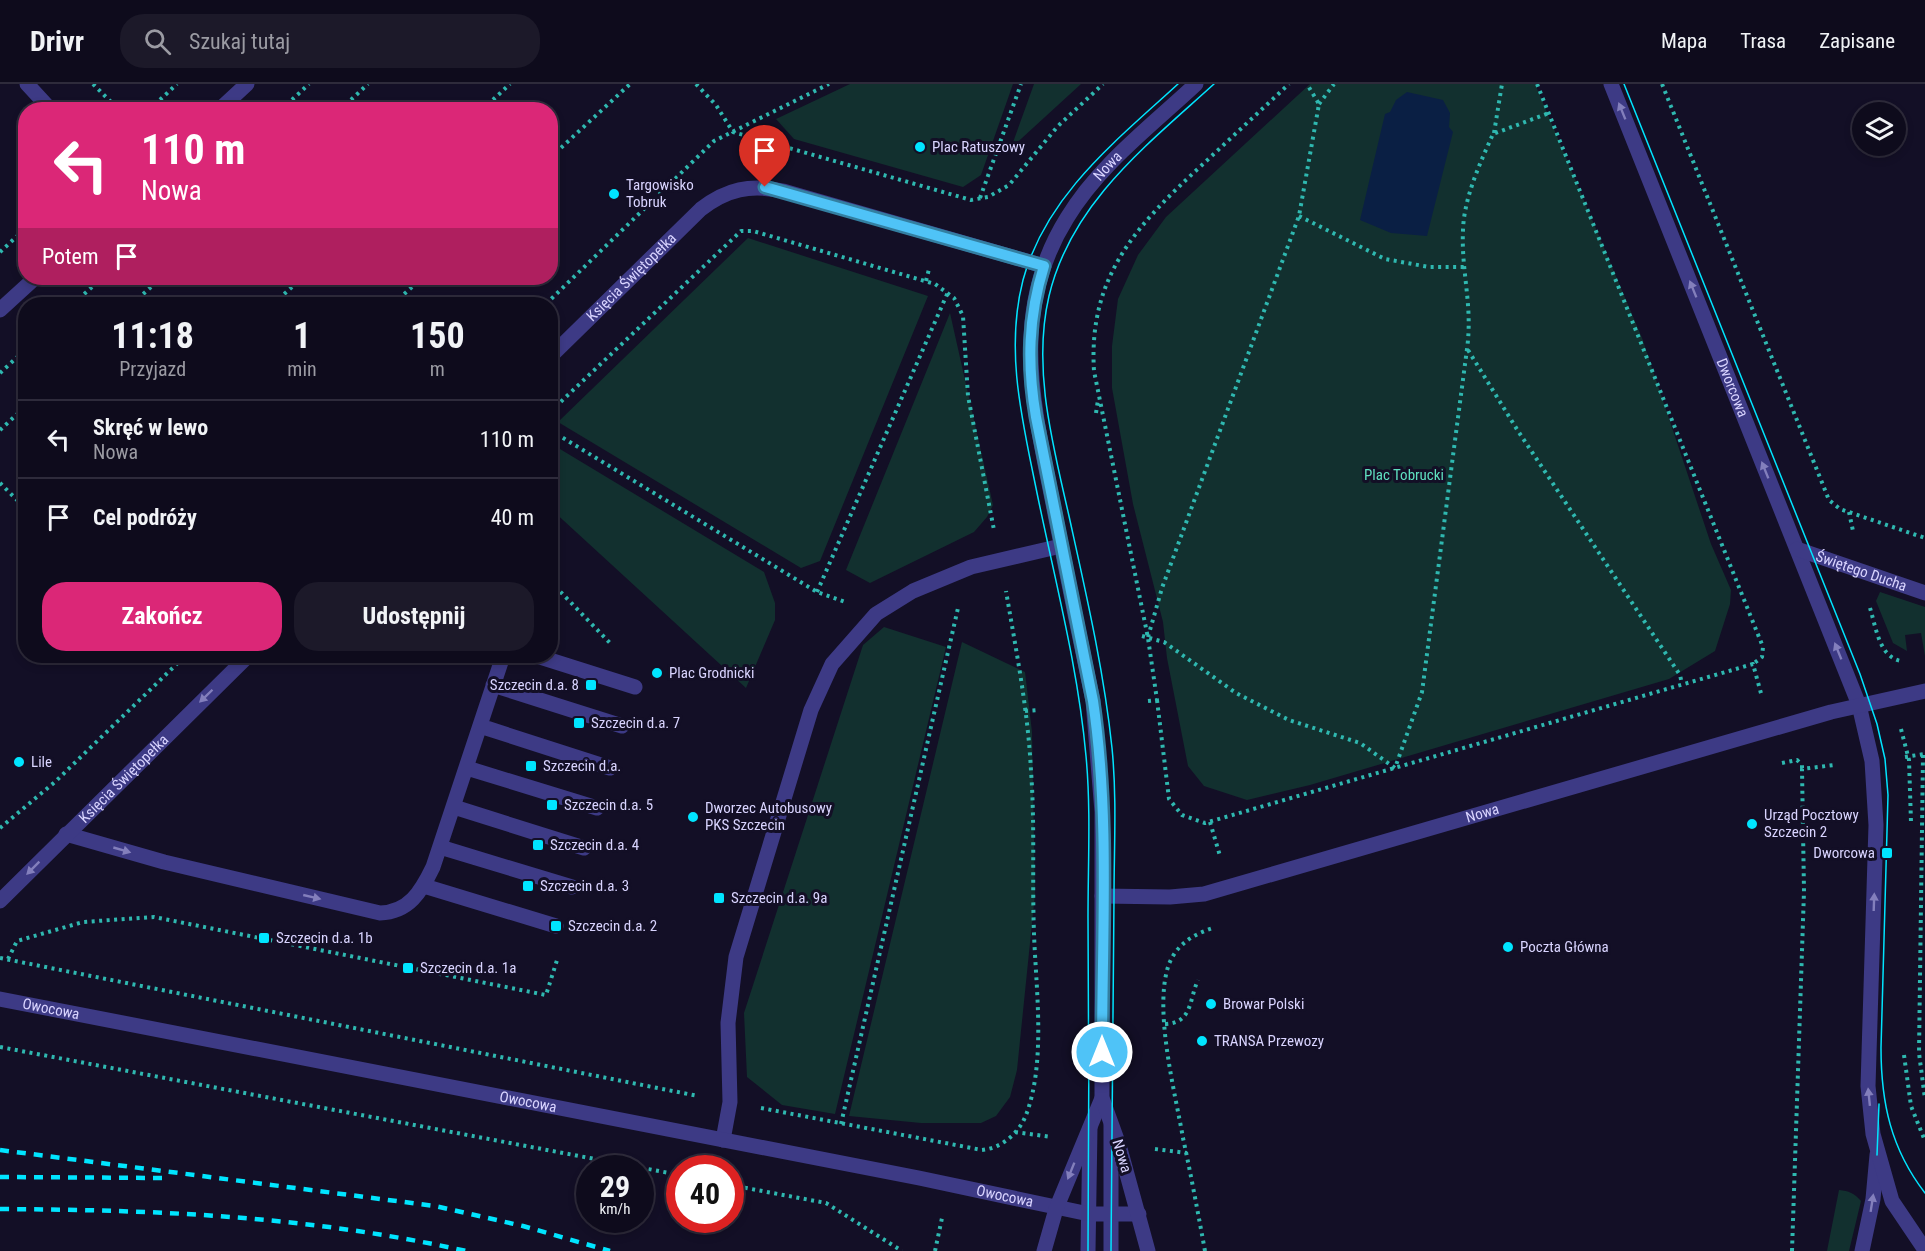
<!DOCTYPE html>
<html lang="pl">
<head>
<meta charset="utf-8">
<style>
  body { margin:0; font-family:"Roboto Condensed",sans-serif; background:#1c1929; color:#f1f3f6; height:100vh; display:flex; flex-direction:column; font-size:22px; white-space:nowrap }
  * { box-sizing:border-box; margin:0 }
  p { font-size:20px; color:#9b9ba3 }
  .icon { flex:none; width:33px; height:33px; fill:none; stroke:currentColor; stroke-width:2; stroke-linecap:round; stroke-linejoin:round }
  .map { position:relative; flex:1; overflow:hidden }
  .sheet { position:absolute; left:18px; top:213px; width:540px; height:366px; display:flex; flex-direction:column; background:#0e0b1c; border-radius:24px; box-shadow:0 3px 9px #0003,0 0 0 2px #2e2b3b }
  .sheet>* { flex:none }
  .guide { position:absolute; left:18px; top:18px; width:540px; height:183px; border-radius:24px; box-shadow:0 3px 9px #0003,0 0 0 2px #2e2b3b; background:#db2777; color:#fff; overflow:hidden }
  .controls { position:absolute; left:1852px; top:18px; display:grid; gap:12px }
  .controls a { display:grid; place-items:center; width:54px; height:54px; border-radius:50%; background:#0e0b1c; box-shadow:0 3px 9px #0003,0 0 0 2px #2e2b3b; font-size:30px }
  .speed { position:absolute; left:576px; top:1071px; display:flex; gap:12px; font-size:30px; font-weight:700; text-align:center }
  .speed>* { display:grid; place-content:center; width:78px; height:78px; border-radius:50%; background:#0e0b1c; box-shadow:0 3px 9px #0003,0 0 0 2px #2e2b3b; line-height:1 }
  .speed small { font-size:15px; font-weight:400 }
  .speed .limit { border:9px solid #d22; background:#fff; color:#111 }
  .pin { position:absolute; display:grid; place-items:center; width:51px; height:51px; color:#fff; margin:-62px -26px; border-radius:50% 50% 50% 0; rotate:-45deg; box-shadow:0 0 6px #0007 }
  .pin .icon { rotate:45deg }
  .me { position:absolute; width:66px; margin:-33px; rotate:0deg; stroke-linejoin:round; filter:drop-shadow(0 0 4px #0008) }
  .turn { display:flex; align-items:center; gap:21px; height:126px; padding:0 24px; font-size:27px }
  .turn .icon { width:78px; height:78px; stroke-width:2.5 }
  .turn b { display:block; font-size:42px; line-height:51px }
  .then { display:flex; align-items:center; height:57px; padding:0 24px; background:#0003; gap:12px; font-size:22px }
  .eta { display:flex; justify-content:space-evenly; align-items:center; height:102px; text-align:center }
  .eta b { font-size:36px; font-weight:700; line-height:42px }
  .action { display:flex; gap:12px; margin-top:auto; padding:12px 24px }
  .action a { flex:1; height:69px; border-radius:24px; background:#db2777; color:#fff; font-size:24px; font-weight:700; line-height:69px; text-align:center }
  .action a+a { background:#1c1929; color:#f1f3f6 }
  ul { padding:0; list-style:none }
  li { display:flex; align-items:center; gap:18px; height:78px; padding:0 24px; border-top:2px solid #2e2b3b }
  li div { flex:1 }
  li b { display:block; font-size:22px }
  li em { font-style:normal }
  header { display:flex; align-items:center; gap:36px; box-sizing:border-box; height:84px; padding:0 30px; background:#0e0b1c; border-bottom:2px solid #2e2b3b }
  header strong { font-size:28px }
  nav { display:flex; gap:33px; margin-inline-start:auto; font-size:21px }
  .search { width:420px; height:54px; background:#1c1929; display:flex; align-items:center; gap:15px; box-sizing:border-box; padding:0 21px; border-radius:24px; color:#9b9ba3; font-size:22px }
  .map>svg:first-child { display:block }
  .green { fill:#12302f }
  .water { fill:#0a1f44 }
  .lines { fill:none; stroke-linecap:round; stroke-linejoin:round }
  .path { stroke:#2fb8b0; stroke-width:4; stroke-dasharray:3 4.5; stroke-linecap:butt }
  .service { stroke:#3d3a85; stroke-width:15 }
  .minor { stroke:#3d3a85; stroke-width:15 }
  .tertiary { stroke:#3d3a85; stroke-width:15 }
  .tram { stroke:#00e5ff; stroke-width:1.5 }
  .rail { stroke:#00e5ff; stroke-width:4.5; stroke-dasharray:9 8; stroke-linecap:butt }
  .oneway { fill:#837fbc }
  .route-casing { stroke:#337fa1; stroke-width:15 }
  .route { stroke:#4fc3f7; stroke-width:10 }
  .poi-dot { fill:#00e5ff; stroke:#130f26; stroke-width:2 }
  .labels { text-anchor:middle; dominant-baseline:central; stroke-width:6; stroke-linejoin:round; paint-order:stroke }
  .poi-label { font-size:15px; fill:#d9d4ff; stroke:#130f26; text-anchor:start }
  .street-label { font-size:15px; fill:#d9d4ff; stroke:#130f26 }
  .park-label { font-size:15px; fill:#5fe0c0; stroke:#130f26 }
</style>
</head>
<body>
<header>
<strong>Drivr</strong>
<div class="search"><svg class="icon" aria-label="search" viewBox="0 0 24 24"><circle cx="10" cy="10" r="6"/><path d="M15 15l6 6"/></svg>Szukaj tutaj</div>
<nav><a>Mapa</a><a>Trasa</a><a>Zapisane</a></nav>
</header>
<div class="map">
<svg width="1925" height="1167" viewBox="0 0 1925 1167">
  <rect width="100%" height="100%" fill="#130f26"/>
  <path class="green" d="M 850,0 L 1013,0 L 981,91 L 963,103 L 794,55 L 776,35 Z
    M 1034,0 L 1081,0 L 1011,64 Z
    M 1310,0 L 1535,0 L 1642,254 L 1711,460 L 1731,506 L 1730,520 L 1715,567 L 1669,595 L 1310,701 L 1247,716 L 1204,702 L 1188,682 L 1167,574 L 1163,538 L 1133,420 L 1112,304 L 1112,262 L 1118,215 L 1138,171 L 1166,133 Z
    M 748,154 L 928,212 L 820,477 L 801,484 L 558,338 Z
    M 950,229 L 993,421 L 987,433 L 974,448 L 870,499 L 846,486 Z
    M 550,359 L 764,488 L 775,519 L 775,536 L 746,604 L 551,425 Z
    M 1880,508 L 1925,523 L 1925,572 L 1921,549 L 1905,551 L 1907,567 L 1893,559 L 1876,517 Z
    M 884,543 L 946,563 L 835,1030 L 782,1021 L 747,993 L 744,929 L 863,561 Z
    M 962,558 L 1025,588 L 1032,648 L 1035,810 L 1017,986 L 1010,1013 L 996,1032 L 981,1039 L 921,1039 L 849,1032 Z
    M 1839,1106 C 1849,1107 1854,1109 1861,1117 L 1849,1167 L 1827,1167 Z"/>
  <path class="water" d="M 1407,8 L 1443,16 L 1450,29 L 1449,43 L 1453,48 L 1427,152 L 1391,149 L 1360,136 L 1385,30 L 1390,28 L 1396,16 Z"/>
  <g class="lines">
    <path class="path" d="M 93,0 L 119,26
      M 696,0 L 716,21 L 733,48 L 971,116 L 988,113 L 1009,101 L 1058,42 L 1103,0
      M 1537,0 L 1763,563 L 1762,573 L 1753,580
      M 1662,0 L 1829,416 L 1840,425 L 1925,454
      M 1319,20 L 1334,0
      M 149,26 L 177,0
      M 281,26 L 309,0
      M 340,26 L 368,0
      M 482,26 L 510,0
      M 1494,49 L 1502,0
      M 550,74 L 630,0
      M 980,114 L 1021,0
      M 1299,132 L 1385,175 L 1429,183 L 1465,183
      M 0,168 L 26,144
      M 926,197 L 929,185
      M 73,220 L 102,194
      M 132,220 L 161,194
      M 273,220 L 302,194
      M 393,220 L 422,194
      M 546,220 L 714,57 L 829,0
      M 1468,266 L 1518,347 L 1680,591 L 1682,600
      M 0,289 L 26,265
      M 550,328 L 741,147 L 753,147 L 935,200 L 954,214 L 963,232 L 968,312 L 994,446
      M 1096,329 L 1098,316
      M 0,346 L 26,322
      M 550,346 L 817,508 L 845,518
      M 0,399 L 26,425
      M 1849,428 L 1853,447
      M 550,497 L 610,559
      M 817,508 L 948,208
      M 1870,524 C 1876,543 1879,573 1901,577
      M 1142,552 L 1164,558 L 1236,609 L 1289,636 L 1360,659 L 1395,684 L 1422,608 L 1467,265 C 1473,221 1461,188 1463,146 C 1464,114 1480,79 1493,50 L 1549,29
      M 1148,553 L 1162,504 L 1299,132 L 1319,20 L 1307,0
      M 1157,616 L 1169,715 L 1182,731 L 1205,739 L 1753,580 L 1762,613
      M 1148,617 L 1157,616 L 1148,554 L 1094,287 C 1088,192 1137,141 1202,81 C 1231,54 1260,27 1289,0
      M 1025,627 L 1038,626
      M 1901,645 L 1909,676 L 1911,738
      M 1923,671 L 1919,969 L 1925,1015
      M 1905,673 L 1924,670
      M 1782,679 L 1797,676 L 1802,681 L 1802,685
      M 1210,738 L 1220,772
      M 0,744 L 56,697 L 185,572
      M 0,874 L 698,1012
      M 8,875 L 17,857 L 83,838 L 154,833 L 546,911 L 558,873
      M 1165,940 C 1193,939 1189,915 1198,896
      M 0,963 L 680,1091
      M 1904,971 L 1911,1022 L 1925,1057
      M 761,1024 L 982,1066 C 1002,1064 1019,1049 1026,1031 C 1046,979 1036,905 1034,850 C 1032,796 1035,741 1031,687 C 1028,626 1016,566 1006,507
      M 841,1040 L 958,524
      M 1015,1048 L 1052,1053
      M 1155,1065 L 1187,1069
      M 730,1101 L 826,1119 L 902,1167
      M 935,1167 L 942,1134
      M 1205,1167 C 1198,1129 1191,1091 1183,1054 C 1175,1008 1153,924 1169,880 C 1177,860 1194,850 1213,844
      M 1792,1167 L 1804,807 L 1802,685 L 1834,681"/>
    <path class="service" d="M 537,572 L 635,603
      M 493,601 L 622,642
      M 480,642 L 610,684
      M 467,684 L 597,724
      M 454,723 L 584,764
      M 66,750 L 164,778 L 380,829 C 409,828 421,808 433,783 L 503,572
      M 440,763 L 572,803
      M 424,802 L 556,842
      M 723,1056 L 730,1018 L 728,939 L 736,873 L 811,626 L 832,580 L 876,530 L 913,507 L 971,483 L 1061,462
      M 1088,1167 L 1090,1044
      M 1111,1167 L 1111,1041
      M 1862,1167 L 1873,1115 L 1877,1071"/>
    <g class="minor">
      <path d="M 27,0 L 51,26"/>
      <path id="s1" d="M 1611,0 L 1859,621 L 1872,677 L 1876,741 L 1868,1002 L 1873,1050 L 1892,1117 L 1925,1166"/>
      <path d="M 219,26 L 247,0"/>
      <path d="M 0,226 L 35,194"/>
      <path id="s2" d="M 550,273 L 701,125 C 727,105 750,100 783,107 L 1044,182"/>
      <path id="s3" d="M 1797,465 L 1925,509"/>
      <path id="s4" d="M 1102,812 L 1170,813 L 1204,810 L 1831,628 L 1925,607"/>
      <path id="s5" d="M 0,817 L 248,572"/>
    </g>
    <g class="tertiary">
      <path id="s6" d="M 0,915 L 919,1094 L 1089,1130 L 1139,1130"/>
      <path d="M 1044,1167 L 1056,1125 L 1102,1014"/>
      <path id="s7" d="M 1148,1167 L 1119,1061 L 1102,1014 L 1102,728 L 1093,617 C 1080,555 1067,492 1055,430 C 1035,327 1007,230 1067,134 C 1099,81 1151,42 1196,0"/>
    </g>
    <path class="tram" d="M 1624,0 L 1860,590 L 1877,640 L 1885,675 L 1888,711 L 1881,964 C 1881,1019 1891,1065 1925,1109
      M 1877,1071 L 1879,1020
      M 1088,1167 C 1089,1056 1089,944 1088,833 C 1088,779 1091,725 1086,672 C 1078,582 1054,493 1036,404 C 1022,335 1005,266 1023,196 C 1046,111 1116,57 1178,0
      M 1111,1167 C 1111,1049 1114,931 1114,813 C 1114,764 1117,714 1112,664 C 1104,587 1086,509 1069,432 C 1053,361 1032,285 1049,212 C 1071,119 1147,61 1214,0"/>
    <path class="rail" d="M 0,1066 L 435,1122 L 523,1142 L 610,1167
      M 0,1093 L 165,1094
      M 0,1125 C 161,1126 308,1132 466,1167"/>
  </g>
  <defs><path id="oneway-solid" d="M-6-.8H1V-3.2L6.5 0L1 3.2V.8H-6Z" transform="scale(1.5)"/></defs>
  <g class="oneway">
    <use href="#oneway-solid" transform="translate(1622 27) rotate(-112)"/>
    <use href="#oneway-solid" transform="translate(1693 205) rotate(-112)"/>
    <use href="#oneway-solid" transform="translate(1765 386) rotate(-112)"/>
    <use href="#oneway-solid" transform="translate(1838 567) rotate(-112)"/>
    <use href="#oneway-solid" transform="translate(206 612) rotate(136)"/>
    <use href="#oneway-solid" transform="translate(122 766) rotate(16)"/>
    <use href="#oneway-solid" transform="translate(33 784) rotate(135)"/>
    <use href="#oneway-solid" transform="translate(312 813) rotate(13)"/>
    <use href="#oneway-solid" transform="translate(1874 818) rotate(-88)"/>
    <use href="#oneway-solid" transform="translate(1869 1013) rotate(-96)"/>
    <use href="#oneway-solid" transform="translate(1071 1087) rotate(112)"/>
    <use href="#oneway-solid" transform="translate(1872 1119) rotate(-81)"/>
  </g>
  <g class="lines">
    <g class="route-casing">
      <path id="route" d="M 765,103 L 1044,182 C 1028,233 1027,281 1036,333 L 1093,617 C 1110,730 1102,854 1102,968"/>
    </g>
    <use href="#route" class="route"/>
  </g>
  <g class="poi-dot">
    <circle cx="920" cy="63" r="6"/>
    <circle cx="614" cy="110" r="6"/>
    <circle cx="657" cy="589" r="6"/>
    <rect x="585" y="595" width="12" height="12" rx="3"/>
    <rect x="573" y="633" width="12" height="12" rx="3"/>
    <circle cx="19" cy="678" r="6"/>
    <rect x="525" y="676" width="12" height="12" rx="3"/>
    <rect x="546" y="715" width="12" height="12" rx="3"/>
    <circle cx="693" cy="733" r="6"/>
    <circle cx="1752" cy="740" r="6"/>
    <rect x="532" y="755" width="12" height="12" rx="3"/>
    <rect x="1881" y="763" width="12" height="12" rx="3"/>
    <rect x="522" y="796" width="12" height="12" rx="3"/>
    <rect x="713" y="808" width="12" height="12" rx="3"/>
    <rect x="550" y="836" width="12" height="12" rx="3"/>
    <rect x="258" y="848" width="12" height="12" rx="3"/>
    <circle cx="1508" cy="863" r="6"/>
    <rect x="402" y="878" width="12" height="12" rx="3"/>
    <circle cx="1211" cy="920" r="6"/>
    <circle cx="1202" cy="957" r="6"/>
  </g>
  <g class="labels">
    <g class="poi-label">
      <text x="932" y="63">Plac Ratuszowy</text>
      <text x="626" y="101">Targowisko<tspan x="626" dy="17">Tobruk</tspan></text>
      <text x="669" y="589">Plac Grodnicki</text>
      <text x="579" y="601" text-anchor="end">Szczecin d.a. 8</text>
      <text x="591" y="639">Szczecin d.a. 7</text>
      <text x="31" y="678">Lile</text>
      <text x="543" y="682">Szczecin d.a.</text>
      <text x="564" y="721">Szczecin d.a. 5</text>
      <text x="705" y="724">Dworzec Autobusowy<tspan x="705" dy="17">PKS Szczecin</tspan></text>
      <text x="1764" y="731">Urząd Pocztowy<tspan x="1764" dy="17">Szczecin 2</tspan></text>
      <text x="550" y="761">Szczecin d.a. 4</text>
      <text x="1875" y="769" text-anchor="end">Dworcowa</text>
      <text x="540" y="802">Szczecin d.a. 3</text>
      <text x="731" y="814">Szczecin d.a. 9a</text>
      <text x="568" y="842">Szczecin d.a. 2</text>
      <text x="276" y="854">Szczecin d.a. 1b</text>
      <text x="1520" y="863">Poczta Główna</text>
      <text x="420" y="884">Szczecin d.a. 1a</text>
      <text x="1223" y="920">Browar Polski</text>
      <text x="1214" y="957">TRANSA Przewozy</text>
    </g>
    <g class="street-label">
      <text stroke="none"><textPath href="#s7" startOffset="1119">Nowa</textPath></text>
      <text stroke="none"><textPath href="#s2" startOffset="114">Księcia Świętopełka</textPath></text>
      <text stroke="none"><textPath href="#s1" startOffset="327">Dworcowa</textPath></text>
      <text stroke="none"><textPath href="#s3" startOffset="68">Świętego Ducha</textPath></text>
      <text stroke="none"><textPath href="#s5" startOffset="174">Księcia Świętopełka</textPath></text>
      <text stroke="none"><textPath href="#s4" startOffset="392">Nowa</textPath></text>
      <text stroke="none"><textPath href="#s6" startOffset="52">Owocowa</textPath></text>
      <text stroke="none"><textPath href="#s6" startOffset="538">Owocowa</textPath></text>
      <text transform="translate(1122 1072) rotate(73)">Nowa</text>
      <text stroke="none"><textPath href="#s6" startOffset="1024">Owocowa</textPath></text>
    </g>
    <g class="park-label">
      <text x="1404" y="391">Plac Tobrucki</text>
    </g>
  </g>
</svg>
<div class="controls">
<a><svg class="icon" aria-label="layers" viewBox="0 0 24 24"><path d="M12 4l9 5-9 5-9-5zM3 14l9 5 9-5"/></svg></a>
</div>
<div class="speed"><div>29<small>km/h</small></div><div class="limit">40</div></div>
<div class="pin" style="left:765px;top:103px;background:#d93025"><svg class="icon" aria-label="arrive" viewBox="0 0 24 24"><path d="M6 21V4h12l-3 4 3 4H6"/></svg></div>
<svg class="me" style="left:1102px;top:968px" viewBox="-20 -20 40 40"><circle r="17" fill="#4fc3f7" stroke="#fff" stroke-width="3"/><path d="M0-11L8 9 0 5-8 9z" fill="#fff"/></svg>
<div class="guide">
<div class="turn"><svg class="icon" aria-label="left" viewBox="0 0 24 24"><path d="M17 20v-9H6M10 6l-5 5 5 5"/></svg><div><b>110 m</b>Nowa</div></div>
<div class="then">Potem<svg class="icon" aria-label="arrive" viewBox="0 0 24 24"><path d="M6 21V4h12l-3 4 3 4H6"/></svg></div>
</div>
<section class="sheet">
<div class="eta">
<div><b>11:18</b><p>Przyjazd</p></div>
<div><b>1</b><p>min</p></div>
<div><b>150</b><p>m</p></div>
</div>
<ul>
<li><svg class="icon" aria-label="left" viewBox="0 0 24 24"><path d="M17 20v-9H6M10 6l-5 5 5 5"/></svg><div><b>Skręć w lewo</b><p>Nowa</p></div><em>110 m</em></li>
<li><svg class="icon" aria-label="arrive" viewBox="0 0 24 24"><path d="M6 21V4h12l-3 4 3 4H6"/></svg><div><b>Cel podróży</b></div><em>40 m</em></li>
</ul>
<div class="action"><a>Zakończ</a><a>Udostępnij</a></div>
</section>
</div>
</body>
</html>
